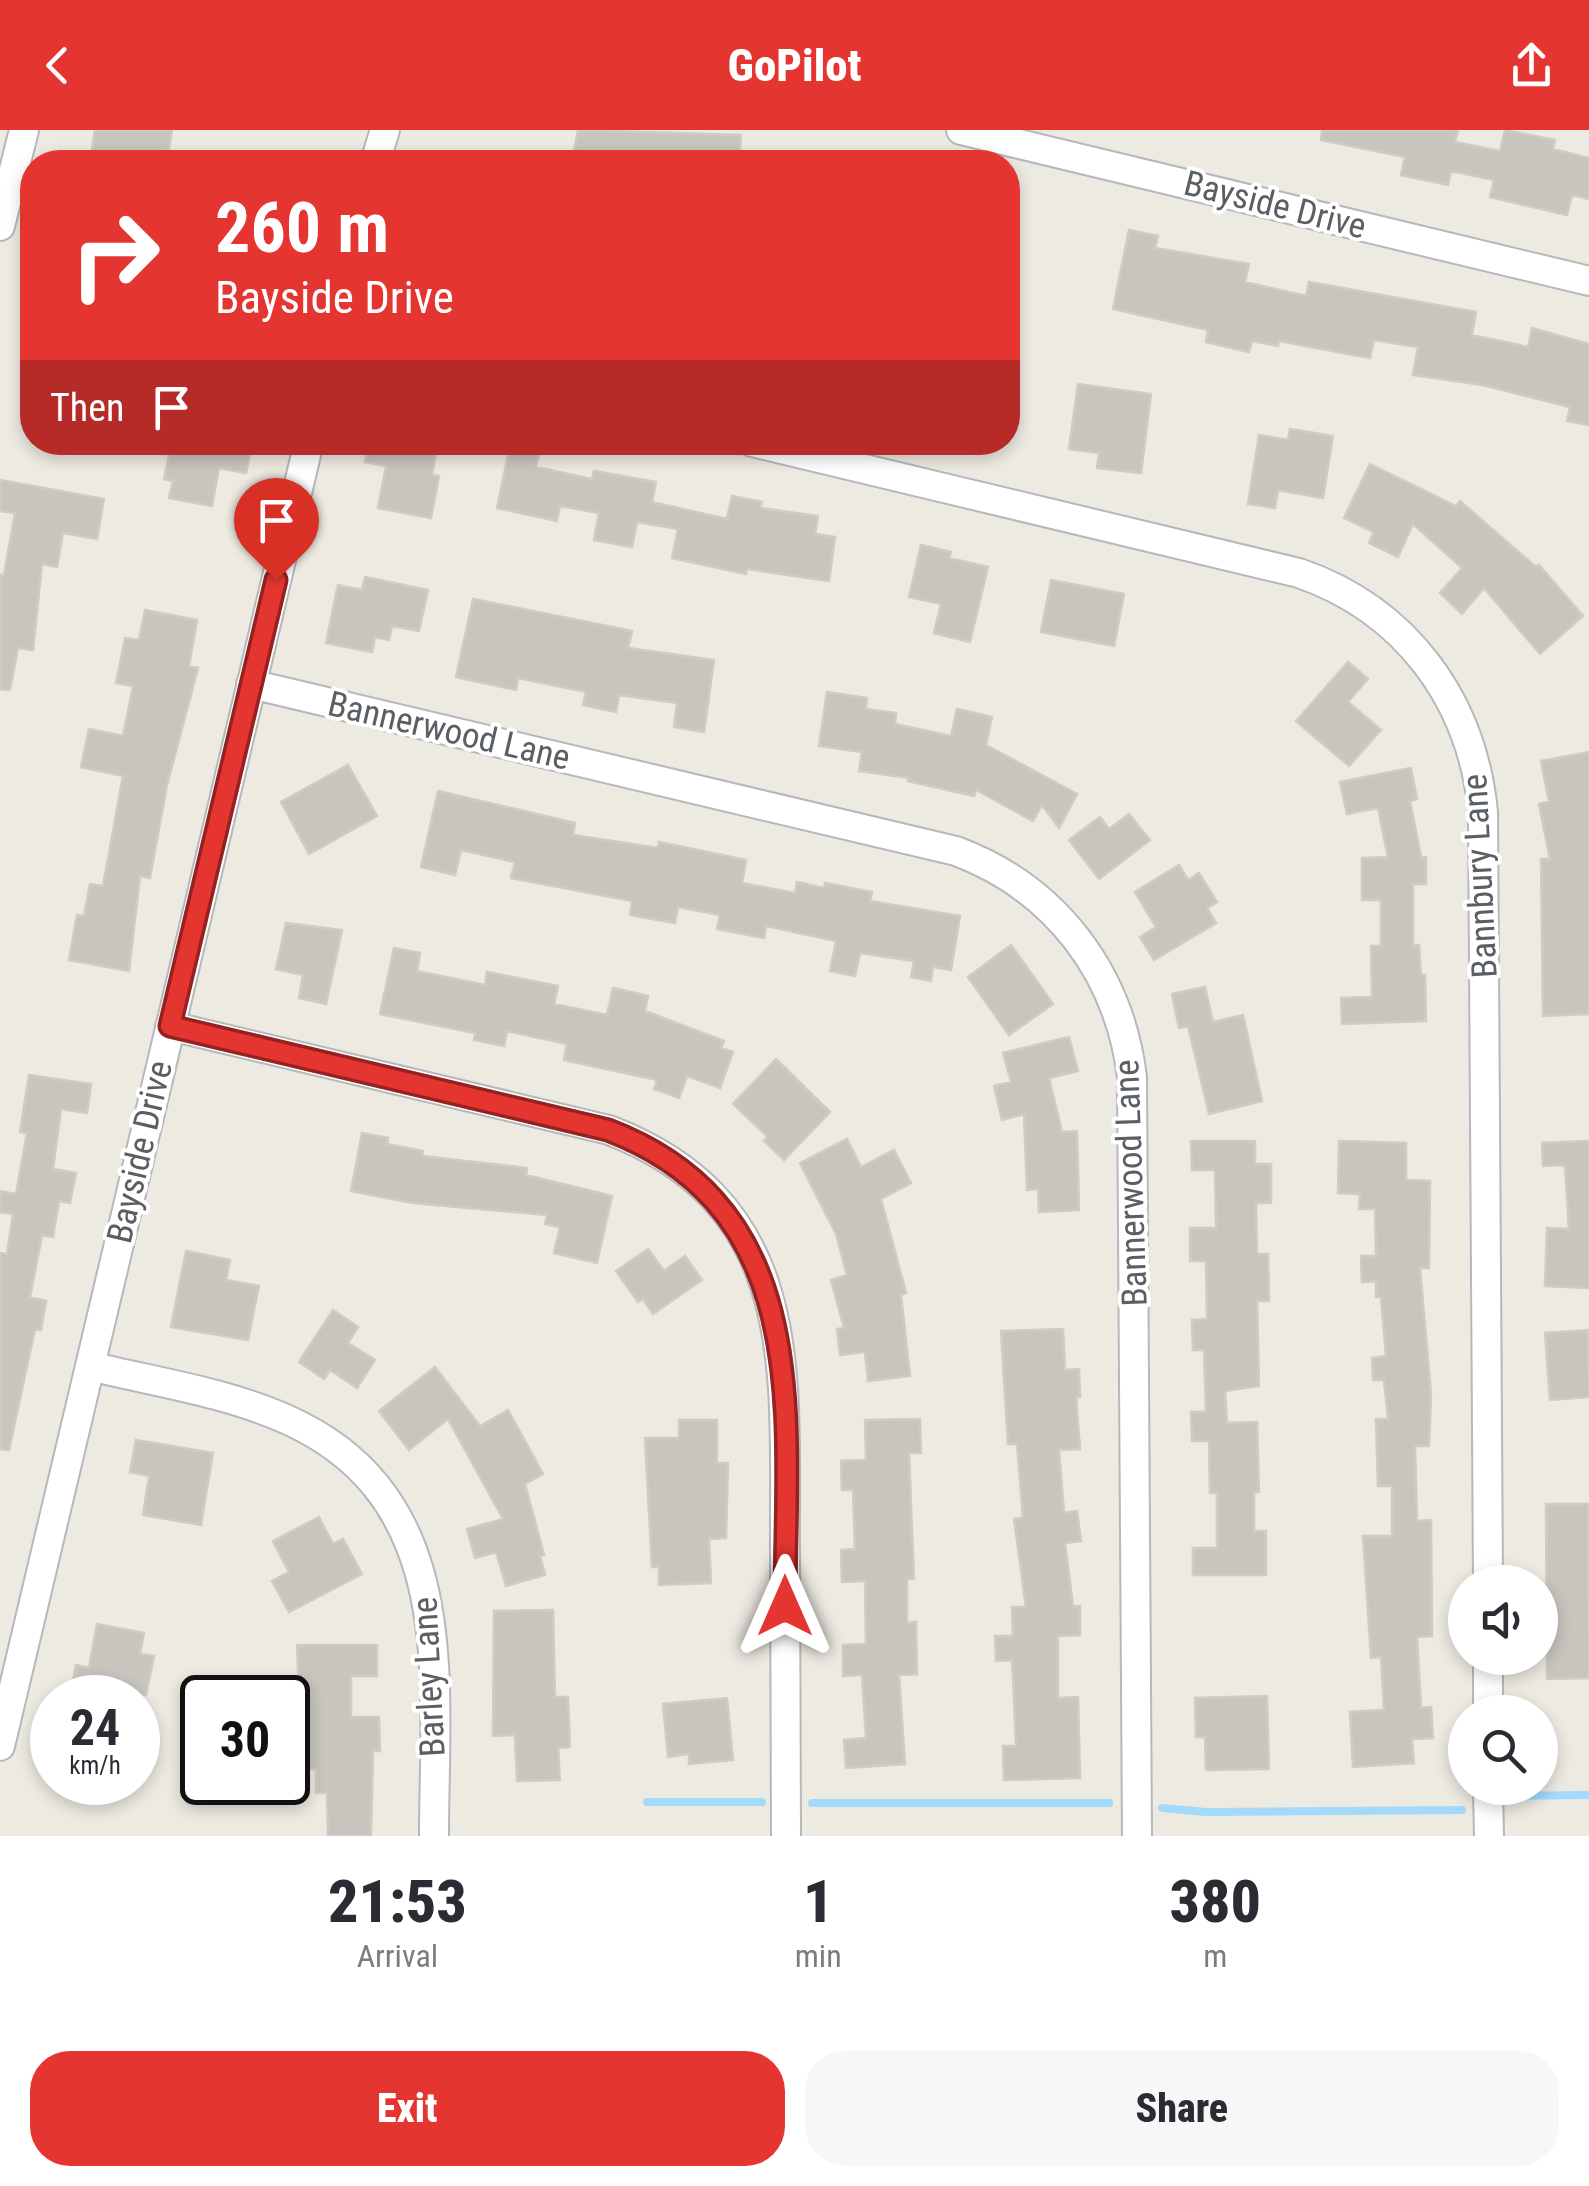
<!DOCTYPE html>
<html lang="en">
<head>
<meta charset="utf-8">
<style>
  body { margin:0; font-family:"Roboto Condensed",sans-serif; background:#f7f7f7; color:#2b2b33; height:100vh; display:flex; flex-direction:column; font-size:38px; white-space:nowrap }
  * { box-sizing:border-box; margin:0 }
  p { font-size:32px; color:#7c7c81 }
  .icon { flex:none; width:55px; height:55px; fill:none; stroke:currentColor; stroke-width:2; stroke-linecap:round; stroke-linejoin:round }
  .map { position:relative; height:1706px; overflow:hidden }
  .sheet { display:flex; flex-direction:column; background:#fff; flex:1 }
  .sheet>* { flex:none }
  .top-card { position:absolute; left:20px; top:20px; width:1000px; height:305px; border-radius:40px; box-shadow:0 5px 15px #0003; background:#e43531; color:#fff; overflow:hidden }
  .tools { position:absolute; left:1448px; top:1435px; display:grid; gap:20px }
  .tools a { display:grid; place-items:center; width:110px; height:110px; border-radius:50%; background:#fff; box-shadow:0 5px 15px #0003; font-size:50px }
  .speed { position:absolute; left:30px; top:1545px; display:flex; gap:20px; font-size:50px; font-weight:700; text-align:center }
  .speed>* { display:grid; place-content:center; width:130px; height:130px; border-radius:50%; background:#fff; box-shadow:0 5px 15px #0003; line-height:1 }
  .speed small { font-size:25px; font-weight:400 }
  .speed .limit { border:5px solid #111; border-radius:15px; background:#fff; color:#111 }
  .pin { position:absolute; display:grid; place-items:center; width:85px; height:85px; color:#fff; margin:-102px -42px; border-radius:50% 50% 50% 0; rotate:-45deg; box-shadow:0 0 10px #0007 }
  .pin .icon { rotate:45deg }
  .me { position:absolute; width:110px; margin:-55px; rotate:0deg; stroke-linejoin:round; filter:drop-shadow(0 0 8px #0008) }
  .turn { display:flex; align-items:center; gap:35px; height:210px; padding:0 30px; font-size:45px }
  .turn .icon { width:130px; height:130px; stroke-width:2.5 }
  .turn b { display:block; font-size:70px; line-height:85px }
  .then { display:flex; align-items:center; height:95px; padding:0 30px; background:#0003; gap:20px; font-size:38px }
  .eta { display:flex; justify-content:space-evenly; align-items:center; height:170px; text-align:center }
  .eta b { font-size:60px; font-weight:800; line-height:70px }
  .action { display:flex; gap:20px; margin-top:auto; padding:20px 30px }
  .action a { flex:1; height:115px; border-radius:40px; background:#e43531; color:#fff; font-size:40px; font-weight:800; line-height:115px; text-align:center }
  .action a+a { background:#f7f7f7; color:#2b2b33 }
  header { display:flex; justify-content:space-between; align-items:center; height:130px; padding:0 30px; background:#e43531; color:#fff; font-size:45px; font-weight:800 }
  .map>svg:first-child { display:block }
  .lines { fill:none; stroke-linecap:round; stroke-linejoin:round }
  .stream { stroke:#a3dafc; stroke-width:8 }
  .building { fill:#c8c5bf; stroke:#d1cbc1; stroke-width:2.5 }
  .minor-casing { stroke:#b5b8bc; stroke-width:32 }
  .minor { stroke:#fff; stroke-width:28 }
  .route-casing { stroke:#942220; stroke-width:25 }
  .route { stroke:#e43531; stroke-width:18 }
  .labels { text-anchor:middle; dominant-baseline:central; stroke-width:8; stroke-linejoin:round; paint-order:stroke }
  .street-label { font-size:35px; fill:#5a5f63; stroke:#fff }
</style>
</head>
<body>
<header><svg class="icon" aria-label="back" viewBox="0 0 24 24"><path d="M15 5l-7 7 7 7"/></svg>GoPilot<svg class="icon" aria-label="share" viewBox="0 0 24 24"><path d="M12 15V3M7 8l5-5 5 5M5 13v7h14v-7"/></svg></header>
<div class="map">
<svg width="1589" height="1706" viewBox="0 0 1589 1706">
  <rect width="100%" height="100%" fill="#edeae2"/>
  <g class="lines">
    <path class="stream" d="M 1514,1666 L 1589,1665
      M 647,1672 L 762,1672
      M 812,1673 L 1109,1673
      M 1162,1678 L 1206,1682 L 1462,1680"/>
  </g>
  <path class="building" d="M 95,0 L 172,0 L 168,24 L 154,22 L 152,32 L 90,32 Z
    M 578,0 L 741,5 L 739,32 L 600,32 L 573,27 Z
    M 1322,0 L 1458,0 L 1455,12 L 1500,21 L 1505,0 L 1555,10 L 1553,19 L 1589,28 L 1589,69 L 1572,65 L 1567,85 L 1490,67 L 1494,50 L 1451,41 L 1448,55 L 1401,45 L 1405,27 L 1321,10 Z
    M 1129,100 L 1158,106 L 1155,118 L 1249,134 L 1245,152 L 1306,166 L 1309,152 L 1476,182 L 1472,205 L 1528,217 L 1532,198 L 1589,214 L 1589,295 L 1567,291 L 1570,277 L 1483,255 L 1413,245 L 1418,217 L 1374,210 L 1370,228 L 1279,211 L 1278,216 L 1252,211 L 1249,222 L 1206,212 L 1208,200 L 1113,179 Z
    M 1078,254 L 1151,264 L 1141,343 L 1097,338 L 1099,323 L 1069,319 Z
    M 1290,299 L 1333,306 L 1323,368 L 1278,360 L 1275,378 L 1248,374 L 1259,305 L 1288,310 Z
    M 185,312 L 252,312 L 246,343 L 219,338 L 212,376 L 169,368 L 173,351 L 164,349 L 170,321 L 183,323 Z
    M 369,312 L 438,312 L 432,345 L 439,346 L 431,388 L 378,378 L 386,336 L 365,332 Z
    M 510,316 L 539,323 L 536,337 L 592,349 L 594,341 L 656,352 L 652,372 L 727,389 L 732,366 L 762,372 L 760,378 L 818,386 L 815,404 L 835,407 L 829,451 L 747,439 L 746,444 L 672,428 L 678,399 L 637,392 L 632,417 L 594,410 L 599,383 L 560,376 L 557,391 L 497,378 Z
    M 1370,334 L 1456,376 L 1460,371 L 1536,437 L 1539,435 L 1583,486 L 1540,524 L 1484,458 L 1462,484 L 1440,463 L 1462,438 L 1413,394 L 1398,427 L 1369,413 L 1374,402 L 1344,388 Z
    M 0,350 L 104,369 L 97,409 L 63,403 L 57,437 L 42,434 L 33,520 L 18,518 L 10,560 L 0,559 L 0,445 L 4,445 L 15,383 L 0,381 Z
    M 921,415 L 951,422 L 949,428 L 988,437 L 970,512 L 934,503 L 941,474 L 909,467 Z
    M 365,447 L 428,460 L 419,501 L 392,496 L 389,510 L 375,507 L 372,522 L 326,513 L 338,455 L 362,460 Z
    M 1051,450 L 1124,464 L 1114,516 L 1041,502 Z
    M 473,469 L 632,501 L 628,518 L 714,530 L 704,602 L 674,597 L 677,573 L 619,565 L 616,582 L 583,575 L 586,562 L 518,548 L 516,560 L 456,547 Z
    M 145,480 L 197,490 L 189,536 L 198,538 L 167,655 L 150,748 L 140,746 L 129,841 L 69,830 L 77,785 L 84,786 L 90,754 L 103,756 L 123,646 L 81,637 L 89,599 L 123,606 L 133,556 L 116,553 L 125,508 L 139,510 Z
    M 1348,532 L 1368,549 L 1348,572 L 1381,600 L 1349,636 L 1296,591 Z
    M 827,562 L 867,568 L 866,579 L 896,583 L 895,594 L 951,606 L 957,579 L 992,587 L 986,615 L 1077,664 L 1059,698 L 1042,675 L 1033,691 L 976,660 L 974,666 L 908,651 L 909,648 L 859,641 L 862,622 L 819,616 Z
    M 1589,622 L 1589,884 L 1543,886 L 1541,729 L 1550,729 L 1539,674 L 1549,671 L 1541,631 Z
    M 348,635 L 377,686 L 309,724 L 281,672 Z
    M 1411,638 L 1417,669 L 1410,671 L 1421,727 L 1426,727 L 1426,754 L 1413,754 L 1413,815 L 1419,815 L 1421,845 L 1425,845 L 1426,891 L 1342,894 L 1341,868 L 1372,867 L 1371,816 L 1381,816 L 1381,770 L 1362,770 L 1362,728 L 1388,727 L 1378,678 L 1347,684 L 1340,652 Z
    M 438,661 L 575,693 L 573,705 L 658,718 L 659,712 L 746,730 L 742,753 L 795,763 L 797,752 L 824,758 L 825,753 L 872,762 L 870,771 L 960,786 L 951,840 L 933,837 L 931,851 L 911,847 L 914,831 L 860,823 L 855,846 L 830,841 L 836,811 L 766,796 L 764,808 L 717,799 L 720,785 L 678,777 L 675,793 L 630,785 L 632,771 L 511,748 L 515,732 L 461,720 L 455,745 L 421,737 Z
    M 1129,684 L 1150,710 L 1099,749 L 1069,710 L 1100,687 L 1109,699 Z
    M 1179,735 L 1188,750 L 1199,743 L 1217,772 L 1207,778 L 1216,793 L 1154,830 L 1140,807 L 1156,797 L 1135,762 Z
    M 286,793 L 342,800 L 326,874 L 299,868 L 303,845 L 276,839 Z
    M 1011,815 L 1053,874 L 1009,905 L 968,847 Z
    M 394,818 L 420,823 L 417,841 L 485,855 L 487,842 L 558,856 L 554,874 L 607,885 L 613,858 L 648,866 L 645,881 L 724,911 L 721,918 L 733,922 L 720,958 L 687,946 L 679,968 L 654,959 L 657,950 L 564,930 L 567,914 L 507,901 L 504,916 L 474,910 L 475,903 L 380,884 Z
    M 1205,857 L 1213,892 L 1243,885 L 1262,971 L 1209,984 L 1188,896 L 1179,898 L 1172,864 Z
    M 1069,907 L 1078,941 L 1049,948 L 1062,1002 L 1077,1001 L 1079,1080 L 1039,1082 L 1038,1059 L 1027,1060 L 1024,984 L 1002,990 L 994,956 L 1011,952 L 1003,923 Z
    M 776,929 L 830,982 L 784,1030 L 764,1011 L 768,1007 L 733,974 Z
    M 29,945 L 91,954 L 87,983 L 61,979 L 53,1039 L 76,1043 L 70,1073 L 59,1071 L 53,1107 L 42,1105 L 30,1167 L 46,1171 L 41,1200 L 35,1199 L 9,1320 L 0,1319 L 0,1123 L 7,1124 L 13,1084 L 0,1082 L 0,1061 L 16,1064 L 27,1003 L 20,1002 Z
    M 362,1003 L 388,1008 L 387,1014 L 423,1021 L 422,1026 L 527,1038 L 526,1045 L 612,1066 L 597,1133 L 554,1123 L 560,1097 L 545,1094 L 547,1085 L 413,1073 L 351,1061 Z
    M 847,1009 L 861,1037 L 894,1020 L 911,1053 L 881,1069 L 906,1163 L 901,1165 L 910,1246 L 868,1251 L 865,1222 L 840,1225 L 837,1199 L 844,1198 L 831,1150 L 847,1145 L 836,1104 L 800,1033 Z
    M 1191,1011 L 1255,1011 L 1255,1034 L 1271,1034 L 1271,1073 L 1256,1073 L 1257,1124 L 1268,1124 L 1269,1171 L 1257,1171 L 1259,1256 L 1225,1261 L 1227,1293 L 1257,1292 L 1259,1362 L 1254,1362 L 1254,1401 L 1266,1401 L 1266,1445 L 1193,1445 L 1193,1418 L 1217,1418 L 1217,1363 L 1210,1363 L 1209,1311 L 1192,1311 L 1191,1282 L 1206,1282 L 1204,1220 L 1193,1220 L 1192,1190 L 1207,1189 L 1206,1131 L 1190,1131 L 1190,1098 L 1216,1098 L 1215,1040 L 1192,1040 Z
    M 1339,1011 L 1406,1013 L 1406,1050 L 1430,1051 L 1429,1138 L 1420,1138 L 1431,1264 L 1429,1316 L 1415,1316 L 1417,1391 L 1431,1390 L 1432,1506 L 1417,1507 L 1421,1578 L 1431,1577 L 1433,1608 L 1412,1609 L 1414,1633 L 1353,1637 L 1350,1582 L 1384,1580 L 1381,1527 L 1371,1528 L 1363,1406 L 1392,1406 L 1392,1356 L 1378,1356 L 1376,1289 L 1388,1289 L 1384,1250 L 1373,1250 L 1372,1228 L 1386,1226 L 1381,1167 L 1376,1167 L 1376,1151 L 1362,1152 L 1361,1126 L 1376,1126 L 1375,1079 L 1359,1079 L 1360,1064 L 1338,1063 Z
    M 1589,1011 L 1589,1158 L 1545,1156 L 1547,1098 L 1569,1099 L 1565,1035 L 1543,1036 L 1542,1013 Z
    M 648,1119 L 664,1141 L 685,1126 L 702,1150 L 653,1184 L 643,1169 L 638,1172 L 616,1141 Z
    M 186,1121 L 230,1130 L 226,1150 L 259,1156 L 248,1210 L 171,1197 Z
    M 333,1180 L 358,1197 L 348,1213 L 375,1230 L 357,1258 L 330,1240 L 324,1249 L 299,1232 Z
    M 1063,1199 L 1065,1240 L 1079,1239 L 1080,1267 L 1076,1267 L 1080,1319 L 1059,1320 L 1064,1383 L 1077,1381 L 1081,1411 L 1065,1413 L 1073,1476 L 1080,1476 L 1080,1505 L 1058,1506 L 1058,1568 L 1078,1567 L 1080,1648 L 1004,1650 L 1003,1616 L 1016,1616 L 1013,1546 L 1012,1530 L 996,1531 L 995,1506 L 1013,1506 L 1012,1477 L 1026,1477 L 1014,1389 L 1023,1388 L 1017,1314 L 1008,1314 L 1001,1201 Z
    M 1588,1200 L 1589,1267 L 1550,1270 L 1545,1203 Z
    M 435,1237 L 480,1296 L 508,1280 L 543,1344 L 525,1354 L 544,1425 L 540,1426 L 545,1445 L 506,1456 L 496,1422 L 475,1428 L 467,1399 L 503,1389 L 448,1289 L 409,1320 L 379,1281 Z
    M 920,1289 L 921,1323 L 909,1323 L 914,1449 L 907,1449 L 907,1493 L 916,1492 L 917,1544 L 899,1545 L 905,1634 L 846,1638 L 844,1610 L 866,1608 L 862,1545 L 843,1546 L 843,1515 L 866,1514 L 865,1451 L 842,1452 L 841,1420 L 855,1419 L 853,1360 L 842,1360 L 841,1331 L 866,1330 L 865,1290 Z
    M 679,1290 L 717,1290 L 717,1333 L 728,1333 L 726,1408 L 709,1409 L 711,1453 L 659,1455 L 659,1437 L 652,1437 L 645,1308 L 679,1308 Z
    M 136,1310 L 213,1323 L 201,1395 L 143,1385 L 149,1346 L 130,1342 Z
    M 1546,1374 L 1588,1374 L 1589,1548 L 1547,1549 Z
    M 319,1387 L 333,1414 L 343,1409 L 362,1444 L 289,1482 L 272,1451 L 289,1442 L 273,1411 Z
    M 553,1480 L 555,1567 L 568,1567 L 570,1617 L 558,1618 L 560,1650 L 517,1651 L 515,1605 L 493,1606 L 494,1481 Z
    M 97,1494 L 144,1503 L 140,1524 L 154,1526 L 146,1565 L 70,1568 L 76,1535 L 89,1538 Z
    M 297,1515 L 377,1515 L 377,1546 L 351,1546 L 351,1587 L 379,1587 L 380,1621 L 373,1621 L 371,1706 L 328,1706 L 327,1663 L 316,1663 L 316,1639 L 302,1639 Z
    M 1267,1566 L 1269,1639 L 1206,1640 L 1205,1607 L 1196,1607 L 1195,1568 Z
    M 727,1568 L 733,1630 L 689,1634 L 689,1624 L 668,1627 L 663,1574 Z"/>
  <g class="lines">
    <g class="minor-casing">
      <path id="minor" d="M 961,0 L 1589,151
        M 375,32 L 385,0
        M 0,96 L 24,0
        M 752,312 L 1299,443 C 1406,480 1472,570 1483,682 L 1488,1452
        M 251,554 L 956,721 C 1055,758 1119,842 1132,947 L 1137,1706
        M 170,896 L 609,1000 C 804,1075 784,1244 785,1418 C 785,1514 785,1610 786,1706
        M 90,1236 C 155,1252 226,1262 288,1290 C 461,1368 434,1551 434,1706
        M 1488,1528 L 1488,1582
        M 0,1616 L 309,312
        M 1488,1658 L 1489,1706"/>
    </g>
    <use href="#minor" class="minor"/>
  </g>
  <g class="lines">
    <g class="route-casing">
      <path id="route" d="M 276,450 L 170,896 L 608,1000 C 818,1080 785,1293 785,1476"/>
    </g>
    <use href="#route" class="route"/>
  </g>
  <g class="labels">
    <g class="street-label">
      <text transform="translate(1275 75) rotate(14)">Bayside Drive</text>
      <text transform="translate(449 601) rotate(13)">Bannerwood Lane</text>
      <text transform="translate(1480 746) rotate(-93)">Bannbury Lane</text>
      <text transform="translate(140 1022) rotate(-77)">Bayside Drive</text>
      <text transform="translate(1131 1053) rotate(-92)">Bannerwood Lane</text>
      <text transform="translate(429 1547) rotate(-93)">Barley Lane</text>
    </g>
  </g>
</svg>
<div class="tools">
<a><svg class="icon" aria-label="sound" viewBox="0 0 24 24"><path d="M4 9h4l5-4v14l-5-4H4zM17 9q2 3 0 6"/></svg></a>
<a><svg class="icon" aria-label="search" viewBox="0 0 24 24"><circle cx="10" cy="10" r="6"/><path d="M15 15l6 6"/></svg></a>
</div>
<div class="speed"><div>24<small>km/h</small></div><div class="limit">30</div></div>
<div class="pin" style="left:276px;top:450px;background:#d93025"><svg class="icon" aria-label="arrive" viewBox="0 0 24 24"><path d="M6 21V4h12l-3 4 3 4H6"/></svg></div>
<svg class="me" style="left:785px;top:1476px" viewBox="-20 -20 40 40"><path d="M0-17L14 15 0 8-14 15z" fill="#e43531" stroke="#fff" stroke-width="4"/></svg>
<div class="top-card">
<div class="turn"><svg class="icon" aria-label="right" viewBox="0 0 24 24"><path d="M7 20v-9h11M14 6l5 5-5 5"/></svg><div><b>260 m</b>Bayside Drive</div></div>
<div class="then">Then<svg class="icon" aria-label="arrive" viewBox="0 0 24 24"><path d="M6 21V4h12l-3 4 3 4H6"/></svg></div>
</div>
</div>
<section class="sheet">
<div class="eta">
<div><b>21:53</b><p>Arrival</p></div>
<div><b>1</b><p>min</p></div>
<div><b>380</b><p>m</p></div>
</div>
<div class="action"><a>Exit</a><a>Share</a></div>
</section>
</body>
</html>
